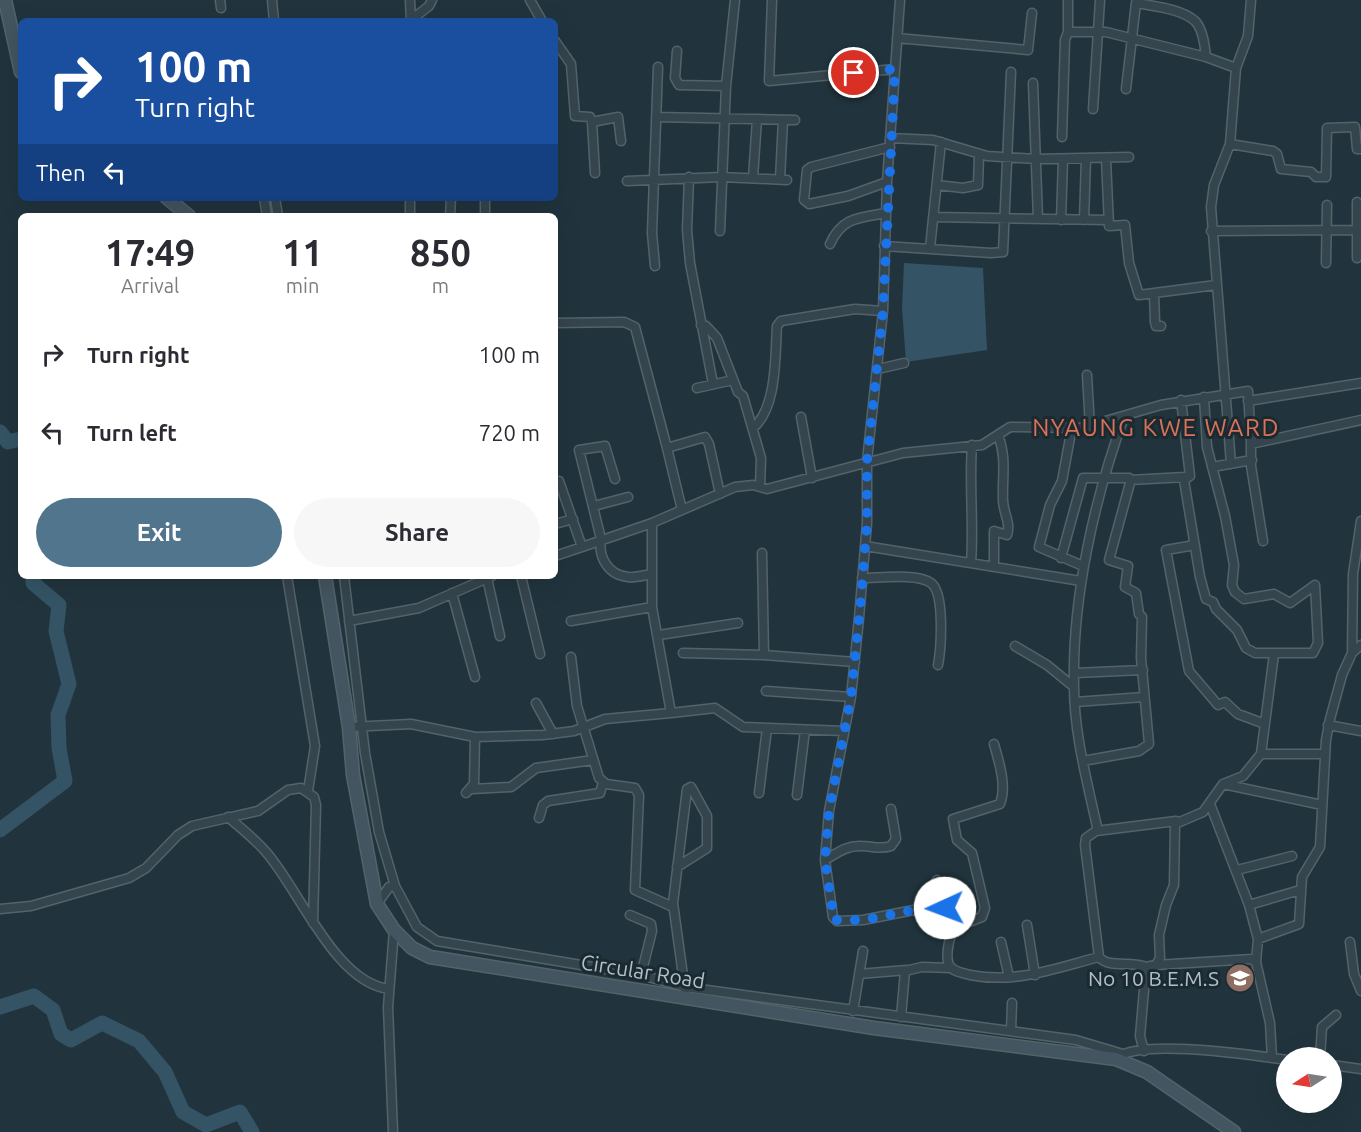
<!DOCTYPE html>
<html lang="en">
<head>
<meta charset="utf-8">
<style>
  body { margin:0; font-family:Ubuntu,sans-serif; background:#f7f7f7; color:#2b2b33; height:100vh; display:flex; flex-direction:column; font-size:22px; white-space:nowrap }
  * { box-sizing:border-box; margin:0 }
  p { font-size:20px; color:#7c7c81 }
  .icon { flex:none; width:33px; height:33px; fill:none; stroke:currentColor; stroke-width:2; stroke-linecap:round; stroke-linejoin:round }
  .map { position:relative; flex:1; overflow:hidden }
  .sheet { position:absolute; left:18px; top:213px; width:540px; height:366px; display:flex; flex-direction:column; background:#fff; border-radius:9px; box-shadow:0 6px 24px #0002 }
  .sheet>* { flex:none }
  .banner { position:absolute; left:18px; top:18px; width:540px; height:183px; border-radius:9px; box-shadow:0 6px 24px #0002; background:#1a4fa0; color:#fff; overflow:hidden }
  .needle { width:39px; rotate:258deg }
  .controls { position:absolute; left:1276px; top:1047px; display:grid; gap:12px }
  .controls a { display:grid; place-items:center; width:66px; height:66px; border-radius:50%; background:#fff; box-shadow:0 6px 24px #0002; font-size:30px }
  .pin { position:absolute; display:grid; place-items:center; width:51px; height:51px; color:#fff; margin:-26px; border:3px solid #fff; border-radius:50%; box-shadow:0 2px 6px #0007 }
  .me { position:absolute; width:66px; margin:-33px; rotate:268deg; stroke-linejoin:round; filter:drop-shadow(0 0 4px #0008) }
  .turn { display:flex; align-items:center; gap:21px; height:126px; padding:0 18px; font-size:27px }
  .turn .icon { width:78px; height:78px; stroke-width:2.5 }
  .turn b { display:block; font-size:42px; line-height:51px }
  .then { display:flex; align-items:center; height:57px; padding:0 18px; background:#0003; gap:12px; font-size:22px }
  .eta { display:flex; justify-content:space-evenly; align-items:center; height:102px; text-align:center }
  .eta b { font-size:36px; font-weight:700; line-height:42px }
  .cta { display:flex; gap:12px; margin-top:auto; padding:12px 18px }
  .cta a { flex:1; height:69px; border-radius:36px; background:#52758e; color:#fff; font-size:24px; font-weight:700; line-height:69px; text-align:center }
  .cta a+a { background:#f7f7f7; color:#2b2b33 }
  ul { padding:0; list-style:none }
  li { display:flex; align-items:center; gap:18px; height:78px; padding:0 18px }
  li div { flex:1 }
  li b { display:block; font-size:22px }
  li em { font-style:normal }
  .map>svg:first-child { display:block }
  .water { fill:#345465 }
  .lines { fill:none; stroke-linecap:round; stroke-linejoin:round }
  .river { stroke:#345465; stroke-width:15 }
  .minor-casing { stroke:#54636a; stroke-width:11 }
  .secondary-casing { stroke:#54636a; stroke-width:15 }
  .minor { stroke:#35454d; stroke-width:8 }
  .secondary { stroke:#435560; stroke-width:12 }
  .route { stroke:#1a73e8; stroke-width:10; stroke-dasharray:0 18 }
  .labels { text-anchor:middle; dominant-baseline:central; stroke-width:6; stroke-linejoin:round; paint-order:stroke }
  .street-label { font-size:21px; fill:#b1c0c8; stroke:#1b2a31 }
  .poi-label { font-size:21px; fill:#b1c0c8; stroke:#1b2a31; text-anchor:end }
  .quarter-label { font-size:24px; letter-spacing:1.5px; fill:#da725a; stroke:#1b2a31 }
</style>
</head>
<body>
<div class="map">
<svg width="1361" height="1132" viewBox="0 0 1361 1132">
  <rect width="100%" height="100%" fill="#21343d"/>
  <path class="water" d="M 904,263 L 983,268 L 987,350 L 906,362 L 902,308 Z"/>
  <g class="lines">
    <path class="river" d="M 0,432 L 8,442 L 21,439
      M 0,830 L 65,781 L 59,748 L 58,715 L 69,684 L 56,631 L 59,605 L 33,583 L 33,576
      M 0,1007 L 34,996 L 53,1010 L 61,1034 L 71,1040 L 102,1023 L 139,1041 L 165,1072 L 183,1112 L 206,1125 L 240,1112 L 252,1132"/>
    <g class="minor-casing">
      <path id="minor" d="M 220,0 L 221,8
        M 272,0 L 274,21
        M 410,0 L 411,21
        M 530,0 L 542,21
        M 772,0 L 769,81 L 895,69
        M 900,0 L 887,182 L 883,311 L 867,461 L 867,523 L 859,618 L 851,697 L 829,811 L 825,860 L 833,917 L 837,921 L 863,920 L 944,904
        M 411,20 L 429,6 L 432,0
        M 1068,32 L 1068,0
        M 897,38 L 1028,50 L 1032,13
        M 555,41 L 571,64 L 575,116 L 590,117 L 592,122 L 618,117 L 621,141
        M 677,51 L 675,78 L 679,85 L 726,86
        M 1033,83 L 1038,219
        M 1126,89 L 1136,3 C 1153,6 1182,9 1195,21 C 1203,29 1205,46 1206,57 L 1236,68
        M 1093,109 L 1100,0
        M 656,117 L 795,120
        M 592,122 L 595,173
        M 1062,137 L 1065,40 L 1068,32 L 1106,32 L 1206,57
        M 890,138 L 933,140 L 987,156 L 1036,159 L 1129,157
        M 1230,144 L 1273,151 L 1277,154 L 1281,169 L 1311,172 L 1316,177 L 1326,177 L 1327,128 L 1355,127 L 1357,149 L 1361,149
        M 1106,159 L 1109,226 L 1125,225 L 1129,263 L 1139,295 L 1216,285
        M 689,177 L 687,230 L 690,263 L 713,384
        M 753,178 L 757,119
        M 780,179 L 783,120
        M 627,181 L 722,177 L 787,180
        M 887,182 L 848,196 L 809,204 L 804,200 L 807,170 L 811,167 L 890,147
        M 937,185 L 963,188 L 978,185 L 979,155
        M 264,198 L 267,216
        M 275,198 L 278,216
        M 410,216 L 410,198
        M 450,216 L 451,198
        M 485,216 L 485,198
        M 933,217 L 1108,220
        M 1061,220 L 1063,159
        M 1084,220 L 1086,159
        M 720,231 L 726,86 L 735,0
        M 1211,231 L 1356,230
        M 830,244 C 842,217 859,218 886,213
        M 884,246 L 991,253 L 1003,252 L 1011,72
        M 930,248 L 941,142
        M 1357,258 L 1357,202
        M 1326,263 L 1327,205
        M 655,266 L 652,233 L 658,67
        M 1154,293 L 1155,322 L 1156,326 L 1161,326
        M 555,323 L 624,322 L 635,327 L 667,448
        M 701,325 L 706,326 L 717,338 L 738,392 L 743,396 L 761,458 L 760,487
        M 878,369 L 904,363
        M 1087,375 L 1090,427
        M 697,388 L 733,380
        M 1181,400 L 1190,476 L 1184,480 L 1200,577 L 1206,599 L 1213,602 L 1216,609 L 1237,630 L 1246,648 L 1255,653 L 1313,653 L 1318,643 L 1315,585 L 1290,603 L 1274,594 L 1244,599 L 1235,592 L 1232,585 L 1234,565 L 1225,516 L 1207,447 L 1204,397
        M 1248,401 L 1361,383
        M 801,417 L 812,478
        M 1124,417 C 1094,500 1072,598 1074,686 C 1074,733 1087,781 1097,827 L 1096,831 L 1086,838 L 1085,845 L 1099,957 C 1109,969 1132,960 1146,967 L 1140,1036 L 1144,1051
        M 1072,427 L 1062,481 L 1050,505 L 1039,547 L 1083,566
        M 753,428 C 777,408 775,357 777,326 L 781,321 L 855,309 L 883,311
        M 1231,464 L 1211,207 L 1214,185 L 1230,144 L 1236,68 L 1248,36 L 1251,0
        M 1212,467 L 1252,460
        M 615,479 L 605,446 L 579,450 L 601,539 C 598,557 608,575 628,577 C 635,578 645,575 652,574
        M 1130,480 L 1185,477
        M 559,481 L 582,547 L 652,523 L 735,487 L 753,485 L 767,489 L 903,453 L 982,445 L 1010,427 L 1081,428 L 1161,405 L 1248,391 L 1251,444
        M 594,506 L 628,497
        M 682,510 L 667,448 L 705,437 L 709,444 L 720,494
        M 652,523 L 652,607 L 671,713 L 715,708 L 743,727 L 844,731
        M 555,524 L 573,519
        M 1263,541 L 1251,466 L 1251,444 L 1361,420
        M 1195,545 L 1166,550 L 1189,671 L 1218,705 L 1225,702 L 1238,714 L 1265,724
        M 865,546 L 1081,581
        M 762,553 L 764,655
        M 555,556 L 582,547
        M 1061,558 L 1083,478 L 1129,478 L 1130,483 L 1109,560 L 1128,566 L 1125,587 L 1136,593 L 1139,614 L 1142,617 L 1141,658 L 1149,744 L 1139,751 L 1083,761
        M 971,563 C 974,523 969,485 972,445
        M 994,567 L 994,531 L 1007,535 C 1011,523 1004,515 1003,501 C 1002,477 1007,458 998,435
        M 287,576 L 315,746 L 308,791
        M 344,576 L 365,753 L 379,832 L 395,886
        M 521,576 L 540,654
        M 487,578 L 500,636
        M 862,578 C 879,578 918,573 931,583 C 945,593 941,649 938,665
        M 452,593 L 475,677
        M 349,621 L 419,608 L 492,576
        M 571,621 L 652,607
        M 659,635 L 738,623
        M 1015,646 L 1047,665 L 1074,687
        M 683,653 L 764,655 L 855,662
        M 1352,653 L 1353,574 L 1361,521
        M 571,657 L 577,706 L 599,778 L 606,784 L 635,788 L 639,795 L 635,890 L 673,907
        M 1075,673 L 1143,670
        M 766,691 L 851,697
        M 1075,702 L 1144,697
        M 536,703 L 553,734
        M 1328,725 L 1361,731
        M 349,727 L 411,724 L 475,737 L 543,735 L 574,731 L 605,719 L 671,713
        M 994,744 C 999,762 1007,786 1000,804 L 953,819 L 957,840 L 972,853 L 985,908 L 982,917 L 953,928 C 950,937 945,955 949,965 C 953,972 963,973 970,975 C 1016,984 1056,968 1099,957
        M 1261,754 L 1325,754
        M 1223,784 L 1322,805
        M 472,789 L 511,787 L 536,768 L 593,760
        M 466,793 L 474,784 L 475,737
        M 759,793 L 767,728
        M 797,795 L 805,730
        M 1210,804 L 1249,905 L 1258,939 L 1256,962
        M 228,817 C 241,828 255,839 266,852 C 299,889 335,983 389,989
        M 539,818 L 543,805 L 548,801 L 600,793 L 603,782
        M 1096,831 L 1176,821
        M 825,860 C 837,853 847,845 862,846 C 873,846 879,850 891,846 L 896,839 L 891,809
        M 677,867 L 707,848 L 707,816 L 691,787 L 687,789 L 673,903 L 685,990
        M 1237,870 L 1292,856
        M 937,880 L 944,904 L 955,927
        M 377,904 L 389,887 L 395,886 L 417,927 L 437,941 L 641,975 L 685,987 L 1076,1040 L 1123,1054
        M 1249,905 L 1300,890
        M 0,909 L 31,906 L 129,878 L 146,868 L 178,835 L 192,826 L 258,811 L 288,790 L 301,788 L 314,797 L 316,805 L 313,923
        M 630,915 L 651,924 L 652,931 L 641,975
        M 1027,925 L 1035,975
        M 1258,939 L 1299,924 L 1302,877 L 1320,847 L 1326,740 L 1330,719 L 1342,675 L 1352,653 L 1361,645
        M 1001,942 L 1009,977
        M 1350,942 L 1354,974 L 1361,991
        M 1156,965 L 1252,959 L 1256,962 L 1270,1023 L 1272,1058
        M 1146,967 L 1156,965 L 1160,958 L 1159,935 L 1166,905 L 1174,885 L 1175,824 L 1203,812 L 1223,784 L 1243,776 L 1261,754 L 1274,654
        M 859,974 L 907,970
        M 853,1011 L 863,951
        M 901,1017 L 905,971 L 922,967 L 951,968
        M 1011,1031 L 1012,1003
        M 1118,1057 C 1144,1039 1253,1055 1287,1060
        M 1320,1058 L 1322,1027 L 1336,1015
        M 1332,1065 L 1361,1069
        M 393,1132 L 388,1007 L 394,930"/>
    </g>
    <g class="secondary-casing">
      <path id="secondary" d="M 5,0 L 21,72
        M 167,198 L 189,216
        M 325,576 L 349,727 L 353,775 L 377,904 L 394,930 L 412,948 L 430,957 L 449,960 L 874,1028 L 1116,1059 L 1147,1072 L 1234,1132"/>
    </g>
    <use href="#minor" class="minor"/>
    <use href="#secondary" class="secondary"/>
  </g>
  <g class="lines">
    <path class="route" d="M 854,73 L 895,69 L 883,311 L 867,461 L 867,523 L 861,598 L 851,697 L 829,811 L 825,860 L 834,920 L 864,920 L 944,904 L 945,908"/>
  </g>
  <defs>
    <g id="school-disc" transform="scale(1.5)"><circle r="9.5" fill="#8d6e63" stroke="#1b2a31"/><path d="M0-5L7-2L0 1L-7-2ZM-4 1L0 2.5L4 1V4Q0 6-4 4Z" fill="#fff"/></g>
  </defs>
  <g fill-rule="evenodd">
    <use href="#school-disc" x="1240" y="978"/>
  </g>
  <g class="labels">
    <g class="street-label">
      <text transform="translate(643 971) rotate(9)">Circular Road</text>
    </g>
    <g class="poi-label">
      <text x="1219" y="978">No 10 B.E.M.S</text>
    </g>
    <g class="quarter-label">
      <text x="1156" y="427">NYAUNG KWE WARD</text>
    </g>
  </g>
</svg>
<div class="controls">
<a><svg class="needle" viewBox="-14 -14 28 28"><path d="M0-13l5 13h-10z" fill="#e53935"/><path d="M0 13l5-13h-10z" fill="#7c7c81"/></svg></a>
</div>
<div class="pin" style="left:854px;top:73px;background:#d93025"><svg class="icon" aria-label="arrive" viewBox="0 0 24 24"><path d="M6 21V4h12l-3 4 3 4H6"/></svg></div>
<svg class="me" style="left:945px;top:908px" viewBox="-20 -20 40 40"><circle r="19" fill="#fff"/><path d="M0-13L10 11 0 6-10 11z" fill="#1a73e8"/></svg>
<div class="banner">
<div class="turn"><svg class="icon" aria-label="right" viewBox="0 0 24 24"><path d="M7 20v-9h11M14 6l5 5-5 5"/></svg><div><b>100 m</b>Turn right</div></div>
<div class="then">Then<svg class="icon" aria-label="left" viewBox="0 0 24 24"><path d="M17 20v-9H6M10 6l-5 5 5 5"/></svg></div>
</div>
<section class="sheet">
<div class="eta">
<div><b>17:49</b><p>Arrival</p></div>
<div><b>11</b><p>min</p></div>
<div><b>850</b><p>m</p></div>
</div>
<ul>
<li><svg class="icon" aria-label="right" viewBox="0 0 24 24"><path d="M7 20v-9h11M14 6l5 5-5 5"/></svg><div><b>Turn right</b></div><em>100 m</em></li>
<li><svg class="icon" aria-label="left" viewBox="0 0 24 24"><path d="M17 20v-9H6M10 6l-5 5 5 5"/></svg><div><b>Turn left</b></div><em>720 m</em></li>
</ul>
<div class="cta"><a>Exit</a><a>Share</a></div>
</section>
</div>
</body>
</html>
